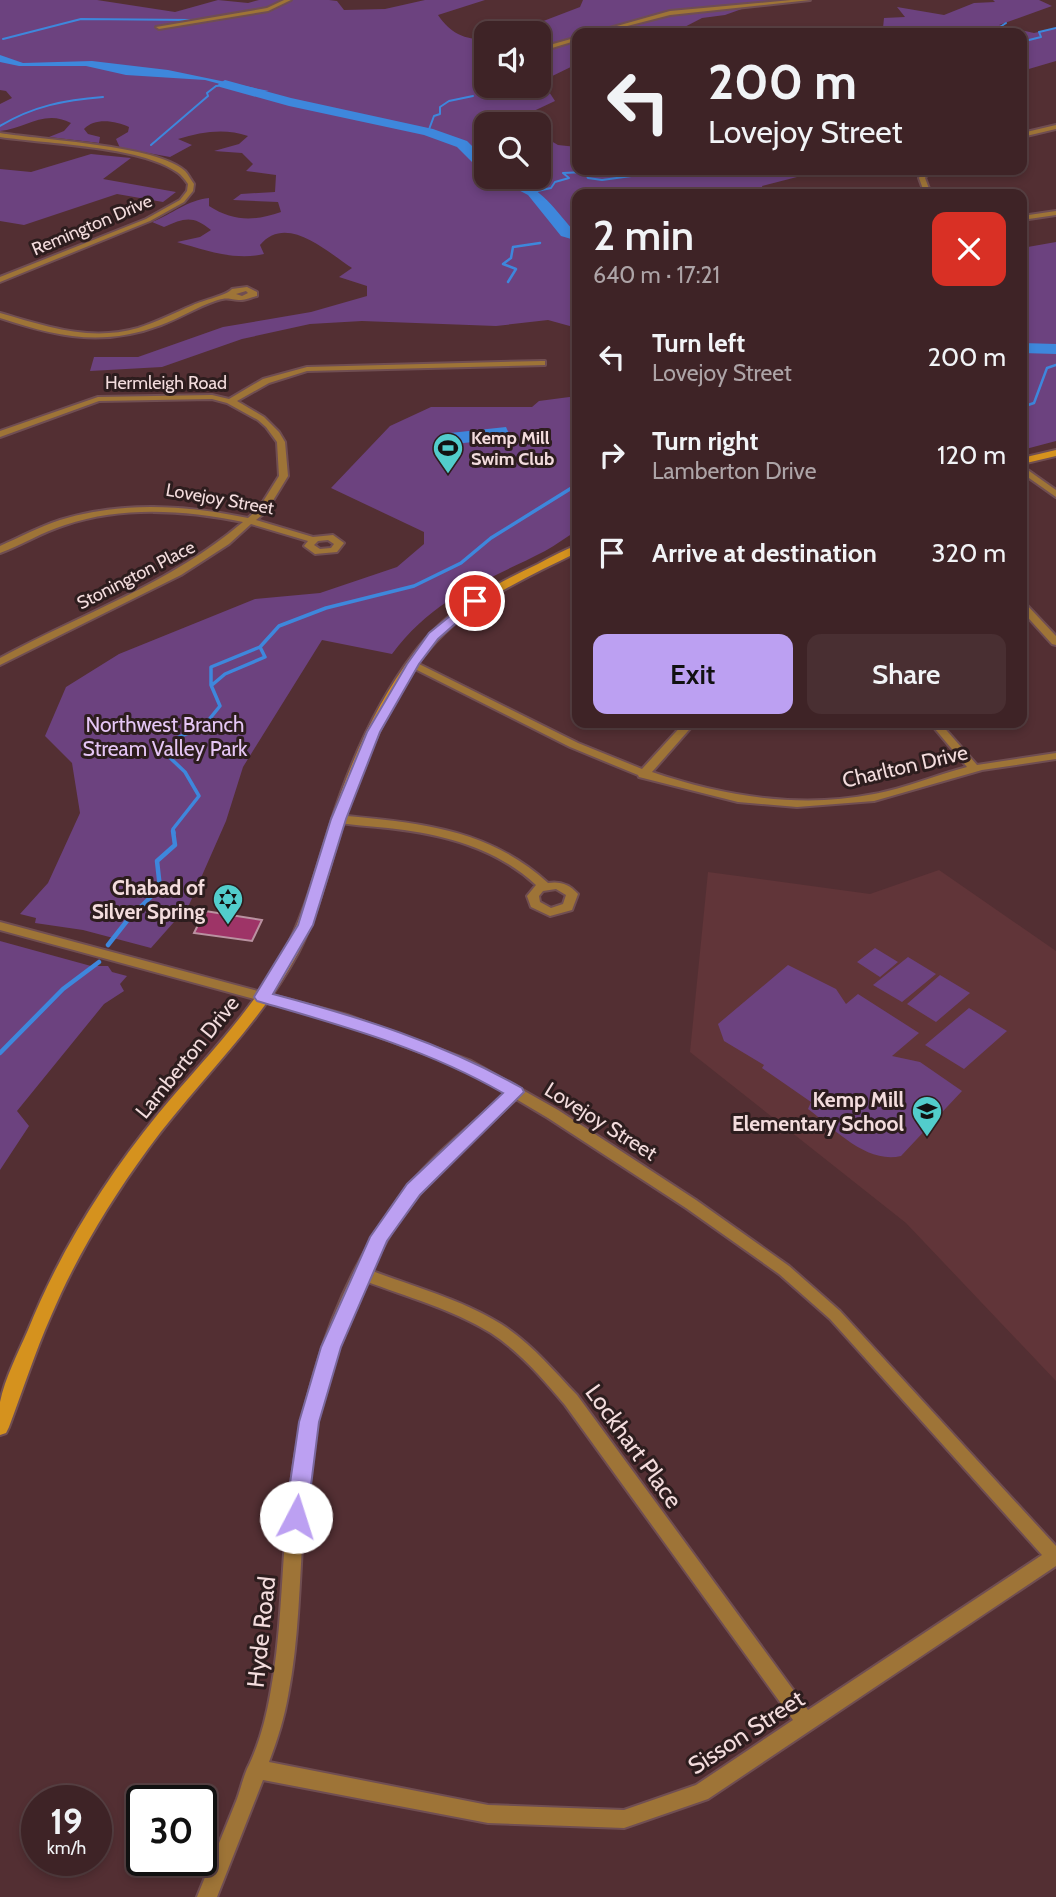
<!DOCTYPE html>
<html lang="en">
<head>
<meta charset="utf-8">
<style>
  body { margin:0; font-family:Cabin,sans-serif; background:#492f32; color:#f1f3f6; height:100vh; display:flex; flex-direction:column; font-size:26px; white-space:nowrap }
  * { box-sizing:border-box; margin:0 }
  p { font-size:23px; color:#ada4a7 }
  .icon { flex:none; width:38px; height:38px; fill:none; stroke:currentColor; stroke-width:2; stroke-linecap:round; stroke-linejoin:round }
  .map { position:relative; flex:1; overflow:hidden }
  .drawer { position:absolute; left:572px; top:189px; width:455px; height:539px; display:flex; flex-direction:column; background:#3e2326; border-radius:14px; box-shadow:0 4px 10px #0003,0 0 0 2px #574043 }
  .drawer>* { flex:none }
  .banner { position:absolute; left:572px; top:28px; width:455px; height:147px; border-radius:14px; box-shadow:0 4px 10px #0003,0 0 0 2px #574043; background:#3e2326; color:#f1f3f6; overflow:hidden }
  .tools { position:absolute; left:474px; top:21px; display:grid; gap:14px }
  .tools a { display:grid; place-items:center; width:77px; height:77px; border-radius:14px; background:#3e2326; box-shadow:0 4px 10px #0003,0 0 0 2px #574043; font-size:35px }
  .speed { position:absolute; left:21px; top:1785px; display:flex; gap:14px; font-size:35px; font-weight:700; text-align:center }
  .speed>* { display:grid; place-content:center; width:91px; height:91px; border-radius:50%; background:#3e2326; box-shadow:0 4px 10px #0003,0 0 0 2px #574043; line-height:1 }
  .speed small { font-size:18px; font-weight:400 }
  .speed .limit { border:4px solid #111; border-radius:10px; background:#fff; color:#111 }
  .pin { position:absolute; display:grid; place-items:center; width:60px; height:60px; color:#fff; margin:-30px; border:4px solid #fff; border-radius:50%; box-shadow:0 2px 7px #0007 }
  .me { position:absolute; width:77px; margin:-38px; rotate:5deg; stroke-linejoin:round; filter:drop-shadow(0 0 5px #0008) }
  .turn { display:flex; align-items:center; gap:24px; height:147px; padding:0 21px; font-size:32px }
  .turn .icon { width:91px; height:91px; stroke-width:2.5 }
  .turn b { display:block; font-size:49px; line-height:60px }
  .round { display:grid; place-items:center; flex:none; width:74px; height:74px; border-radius:14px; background:#492f32 }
  .overview { display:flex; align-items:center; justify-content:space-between; height:119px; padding:0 21px }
  h1 { font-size:42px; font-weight:600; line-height:52px }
  .button { display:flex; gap:14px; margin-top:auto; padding:14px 21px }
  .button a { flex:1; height:80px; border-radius:14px; background:#bca0f2; color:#111; font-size:28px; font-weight:600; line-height:80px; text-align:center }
  .button a+a { background:#492f32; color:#f1f3f6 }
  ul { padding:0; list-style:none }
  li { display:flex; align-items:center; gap:21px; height:98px; padding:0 21px }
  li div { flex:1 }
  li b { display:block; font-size:26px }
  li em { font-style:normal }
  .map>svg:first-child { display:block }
  .built { fill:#613539 }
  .green { fill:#6c427f }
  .water { fill:#3e87dc }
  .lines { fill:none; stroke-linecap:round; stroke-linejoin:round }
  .stream-far3 { stroke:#3e87dc; stroke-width:2 }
  .stream-far2 { stroke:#3e87dc; stroke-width:2.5 }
  .stream-far1 { stroke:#3e87dc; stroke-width:3.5 }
  .stream { stroke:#3e87dc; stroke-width:4.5 }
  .river { fill:#3e87dc; fill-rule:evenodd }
  .building { fill:#9e3467; stroke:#ba92a1; stroke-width:2 }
  .street-casing { stroke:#704e52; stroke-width:4 }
  .secondary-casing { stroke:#704e52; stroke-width:4 }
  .street { fill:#9e7437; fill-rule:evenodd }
  .secondary { fill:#d5921e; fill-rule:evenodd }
  .route { fill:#bca0f2; stroke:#7a689d; stroke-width:2 }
  .labels { text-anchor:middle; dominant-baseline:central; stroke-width:6; stroke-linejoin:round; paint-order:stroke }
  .far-street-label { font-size:18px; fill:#f3dcdd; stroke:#2d1d1e }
  .far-poi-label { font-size:18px; font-weight:bold; fill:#f3dcdd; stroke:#2d1d1e; text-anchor:start }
  .park-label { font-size:21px; fill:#e5c6f5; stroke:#2d1d1e }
  .street-label { font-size:21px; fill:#f3dcdd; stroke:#2d1d1e }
  .poi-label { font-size:21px; font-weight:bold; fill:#f3dcdd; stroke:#2d1d1e; text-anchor:end }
  .near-street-label { font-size:24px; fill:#f3dcdd; stroke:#2d1d1e }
</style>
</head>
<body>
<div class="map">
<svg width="1056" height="1897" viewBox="0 0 1056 1897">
  <rect width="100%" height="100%" fill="#532f33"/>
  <path class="built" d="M 939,870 L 1056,951 L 1056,1381 L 906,1223 L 690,1052 L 708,872 L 870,894 Z"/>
  <path class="green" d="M 0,0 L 97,0 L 175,12 L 218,0 L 248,3 L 259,0 L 329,0 L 337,1 L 344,10 L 385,9 L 425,0 L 485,0 L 438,15 C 451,34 464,39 486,40 L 486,86 L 539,86 L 539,33 L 512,33 L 580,7 L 583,0 L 799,0 L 753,5 L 725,15 L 702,18 L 673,33 L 578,33 L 577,64 L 542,81 L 555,101 L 523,116 L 530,124 L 486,124 L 486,177 L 539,177 L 539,134 L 558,145 L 577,147 L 578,170 L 786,170 L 797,177 L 762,186 L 764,194 L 578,194 L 577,328 L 548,320 L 496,326 L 362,321 L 310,324 L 242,339 L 162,367 L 90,371 L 94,357 L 138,357 L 223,327 L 311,312 L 367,296 L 367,286 L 339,277 L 352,268 C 327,252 287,213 260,245 L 264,254 C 235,261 204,250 177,242 L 200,237 L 211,230 C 193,215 184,218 164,227 L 152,222 C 172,214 188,200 209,198 L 209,206 C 234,222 255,221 281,212 L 278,202 L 233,200 L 241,194 L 275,192 L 276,175 L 246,171 L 253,164 L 242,153 L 214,151 L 239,144 L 248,136 C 224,128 202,132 178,139 L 192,145 L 170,157 L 120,148 L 116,139 L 128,132 L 129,127 C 116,121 95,117 84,129 L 88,134 L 100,137 L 99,143 L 49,137 L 64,131 L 71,123 C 44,109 25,129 0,131 L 0,104 L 12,98 L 6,91 L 0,90 Z
    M 993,0 L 1039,0 L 1052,6 L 999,25 L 1034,33 L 1056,28 L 1056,61 L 1022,71 L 1022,33 L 859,33 L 883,28 L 884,18 L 905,17 L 897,7 L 944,15 L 974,3 L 995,2 Z
    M 91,154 L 131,158 L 103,179 L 176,192 L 163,202 L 117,194 L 24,225 L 0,221 L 0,169 L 31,172 Z
    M 1056,242 L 1056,441 L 1022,450 L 1022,248 Z
    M 577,396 L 577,531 C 566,537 556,545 545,551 C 485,582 435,596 392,654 L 322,640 L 243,767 L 226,821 L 189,905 L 151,948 L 83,930 L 35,923 L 36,918 L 20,914 L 48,883 L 80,813 L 72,763 L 45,736 L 66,687 L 119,654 L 255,599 L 320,593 L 397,567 L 424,544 L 424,532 L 331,488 L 390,426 L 431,407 L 532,407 L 539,401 Z
    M 0,941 L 91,966 L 108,966 L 112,972 L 127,976 L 120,984 L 124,991 L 104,1004 L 17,1111 L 29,1126 L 0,1170 Z
    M 875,948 L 898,962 L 880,977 L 857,962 Z
    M 908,957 L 936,974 L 902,1002 L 873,985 Z
    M 788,965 L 836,989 L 846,1004 L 858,994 L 919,1033 L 892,1056 L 920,1062 L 962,1091 L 901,1156 C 866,1164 835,1129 808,1109 L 811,1102 L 762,1068 L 764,1065 L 724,1041 L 718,1024 Z
    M 940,975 L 970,993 L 936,1022 L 907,1004 Z
    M 969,1008 L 1007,1031 L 964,1069 L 925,1045 Z"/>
  <path class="water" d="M 0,55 L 23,63 L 92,61 L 168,70 L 269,91 L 254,93 L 205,80 L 126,75 L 86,66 L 19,66 L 0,62 Z
    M 506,427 L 514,445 L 495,447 L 492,440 L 454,444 L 450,433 Z"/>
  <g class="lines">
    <path class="stream-far3" d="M 991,33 L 1006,23
      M 3,39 L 81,19 L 193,20
      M 1022,45 L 1025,41 L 1041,37 L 1039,32 L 1056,28
      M 0,126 C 33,106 65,100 103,97
      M 428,132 L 434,116 L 440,114 L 440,107 L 449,101 L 473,96
      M 151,145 L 208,96 L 207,93 L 216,86 L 227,85
      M 533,192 L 551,188 L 555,182 L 569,178 L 563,173 L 585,172 L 588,178 L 602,180 L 646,174 L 649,170"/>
    <path class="stream-far2" d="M 508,282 L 516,269 L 503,264 L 511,258 L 513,247 L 540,243
      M 1022,407 L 1034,403 L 1047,368 L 1056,365"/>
    <path class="stream-far1" d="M 212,685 L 225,674 L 265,657 L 260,647
      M 174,833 L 173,829 L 199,796 L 185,772 L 165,753 L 179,737 L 203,727 L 220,706 L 211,685 L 211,667 L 260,647 L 279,626 L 326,608 L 414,586 L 461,563 L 491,538 L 578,484"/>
    <path class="stream" d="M 108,945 L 130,917 L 160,888 L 157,861 L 175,845 L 173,831
      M 0,1053 L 63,989 L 99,962"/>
    <path class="river" d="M 225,80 L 291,98 L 433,129 L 467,141 L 486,160 L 486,172 L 481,171 L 457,147 L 424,135 L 289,106 L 220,87 L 218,84 Z
      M 494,177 C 533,177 549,202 573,230 L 578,231 L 578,241 L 561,236 L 528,195 Z
      M 1022,343 L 1056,344 L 1056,354 L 1022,353 Z"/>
  </g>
  <path class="building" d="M 205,911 L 262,920 L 252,941 L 194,933 Z"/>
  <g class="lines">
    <g class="street-casing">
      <path id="street" d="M 284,0 L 291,0 L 268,11 L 159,29 L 156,27 L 267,8 Z
        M 791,0 L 810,0 L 670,15 L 600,33 L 592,33 L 670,11 Z
        M 578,37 L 578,40 L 539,52 L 539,48 Z
        M 1056,125 L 1056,129 L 1022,137 L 1022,133 Z
        M 0,133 C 41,140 157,145 185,171 C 188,174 191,180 194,184 L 193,191 L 184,202 L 150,221 L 0,282 L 0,277 L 146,219 L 180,200 L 187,191 L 188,184 C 185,180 182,175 177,172 C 140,146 47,144 0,137 Z
        M 924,170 L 930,170 L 925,178 L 931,194 L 845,194 L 848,192 L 923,189 L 919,178 Z
        M 1056,211 L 1056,215 L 1022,220 L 1022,216 Z
        M 247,287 L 257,292 L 257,296 C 252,297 246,300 241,300 C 229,300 230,296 215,301 C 197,307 180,318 161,325 C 103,347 57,337 0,318 L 0,313 C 46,326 89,342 138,328 C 157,322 174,313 193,305 C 203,300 226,296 232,289 ZM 246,291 L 248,293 L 242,296 L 236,294 Z
        M 542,361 L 545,361 L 545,365 L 307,371 L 269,383 L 237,401 L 264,417 L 279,432 L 285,442 L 288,476 L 266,512 L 256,520 L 313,537 L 333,535 L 344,543 L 337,552 L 315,554 L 304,546 L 308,541 L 251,524 L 229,544 L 181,575 L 0,665 L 0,658 C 81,614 172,583 243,522 C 184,510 123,506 65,525 C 42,532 22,545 0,553 L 0,546 C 20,537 39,527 60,520 C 122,501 185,505 248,518 L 259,508 L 279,476 L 277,442 L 266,427 L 258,420 L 227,403 L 212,399 L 99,401 L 0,437 L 0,431 L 98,397 L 212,395 L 229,399 L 263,379 L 307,367 ZM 328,540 L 334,544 L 331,548 L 320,549 L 314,545 L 318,541 Z
        M 1022,466 L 1056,490 L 1056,497 L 1022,473 Z
        M 1022,602 L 1025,603 L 1056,636 L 1056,645 L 1052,644 L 1022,611 Z
        M 413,661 L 578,743 L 642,769 L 684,723 L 695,723 L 652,772 C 722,796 800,809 874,794 C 906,788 936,775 967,767 L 930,723 L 940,723 L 977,765 L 1056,753 L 1056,759 L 982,770 L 874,801 L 797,807 L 738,802 L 639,777 L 638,775 L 570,747 L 409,666 L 408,664 Z
        M 338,815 C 416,823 487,827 548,883 C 560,881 569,884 578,894 L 572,910 L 550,916 L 531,907 L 527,896 L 536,885 C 495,847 442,834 388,828 C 370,826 351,825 334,822 L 332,819 L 334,816 ZM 556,889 L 566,895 L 563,904 L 551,908 L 540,902 L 539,896 L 543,891 Z
        M 0,922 L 347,1015 L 471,1061 L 558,1110 L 696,1200 L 789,1266 L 840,1311 L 1056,1546 L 1056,1566 L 708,1799 L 624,1828 L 488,1823 L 263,1780 L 217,1897 L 197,1897 C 210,1864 224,1832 237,1799 C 241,1788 244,1774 249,1765 C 259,1744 266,1718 270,1695 C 283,1627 281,1558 290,1490 C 304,1382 339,1274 407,1188 C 435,1152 473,1124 506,1093 L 461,1067 L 339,1022 L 0,930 ZM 516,1099 L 548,1118 L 686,1208 L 779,1274 L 830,1319 L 1042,1555 L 808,1710 L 577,1395 C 553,1370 531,1343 501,1324 C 461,1299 414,1287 370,1270 L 394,1228 L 428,1183 ZM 365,1281 C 407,1297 452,1309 491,1333 C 520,1352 543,1379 565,1405 L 793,1720 L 696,1785 L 624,1810 L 488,1805 L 269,1762 C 277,1741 284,1719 288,1696 C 301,1630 299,1562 306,1495 C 313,1421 332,1347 365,1281 Z"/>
    </g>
    <g class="secondary-casing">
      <path id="secondary" d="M 1056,450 L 1056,456 L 1022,464 L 1022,458 Z
        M 578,545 L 578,552 C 521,580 463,605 423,657 C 387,705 363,764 344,821 C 329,865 320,911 298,953 C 259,1026 197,1082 148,1149 C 110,1201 76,1257 51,1316 C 35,1352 23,1390 9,1427 L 6,1433 L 0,1435 C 0,1425 0,1412 0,1402 C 5,1378 18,1353 28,1330 C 59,1253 105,1179 158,1114 C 201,1062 250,1014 283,954 C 305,914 316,868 330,825 C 349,765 376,703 414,653 C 446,610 491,586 538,564 C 551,557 564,550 578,545 Z"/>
    </g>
    <use href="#street" class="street"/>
    <use href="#secondary" class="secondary"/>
  </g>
  <path class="route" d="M 471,599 L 481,601 L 438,639 L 419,664 L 380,732 L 346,819 L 313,925 L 273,994 C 360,1017 443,1043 522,1088 L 524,1092 L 420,1195 L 387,1241 L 341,1347 L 319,1422 L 307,1517 L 304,1524 L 296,1527 L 289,1524 L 285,1517 L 299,1422 L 321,1347 L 370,1237 L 407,1184 L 503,1093 C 425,1048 343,1026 257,1001 L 254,997 L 298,925 L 331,819 L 367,732 L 407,664 L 429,633 Z"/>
  <defs>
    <g id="stadium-pin" transform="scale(1.575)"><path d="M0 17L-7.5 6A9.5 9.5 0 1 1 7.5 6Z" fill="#52cdcc" stroke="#2d1d1e"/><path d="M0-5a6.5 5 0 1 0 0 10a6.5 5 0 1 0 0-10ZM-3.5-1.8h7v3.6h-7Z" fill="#111"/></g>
    <g id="synagogue-pin" transform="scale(1.575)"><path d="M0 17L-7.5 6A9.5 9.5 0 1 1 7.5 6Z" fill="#52cdcc" stroke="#2d1d1e"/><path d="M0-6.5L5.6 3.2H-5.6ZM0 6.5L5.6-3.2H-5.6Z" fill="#111"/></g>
    <g id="school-pin" transform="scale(1.575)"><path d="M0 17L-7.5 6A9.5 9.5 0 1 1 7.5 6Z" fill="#52cdcc" stroke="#2d1d1e"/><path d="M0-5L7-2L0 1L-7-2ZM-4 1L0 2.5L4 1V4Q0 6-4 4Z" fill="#111"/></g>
  </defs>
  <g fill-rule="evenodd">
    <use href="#stadium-pin" x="448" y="448"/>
    <use href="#synagogue-pin" x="228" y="899"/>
    <use href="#school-pin" x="927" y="1111"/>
  </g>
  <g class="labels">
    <g class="far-street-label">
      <text transform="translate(92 225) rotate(-23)">Remington Drive</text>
      <text x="166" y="383">Hermleigh Road</text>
      <text transform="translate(220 499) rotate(10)">Lovejoy Street</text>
      <text transform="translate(136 575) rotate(-27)">Stonington Place</text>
    </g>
    <g class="far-poi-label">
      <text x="471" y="438">Kemp Mill<tspan x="471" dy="21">Swim Club</tspan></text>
    </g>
    <g class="park-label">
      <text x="165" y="724">Northwest Branch<tspan x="165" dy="24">Stream Valley Park</tspan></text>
    </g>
    <g class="street-label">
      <text transform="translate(905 766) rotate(-13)">Charlton Drive</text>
      <text transform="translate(187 1057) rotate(-51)">Lamberton Drive</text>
      <text transform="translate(601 1121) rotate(32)">Lovejoy Street</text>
    </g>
    <g class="poi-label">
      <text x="205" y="887">Chabad of<tspan x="205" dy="24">Silver Spring</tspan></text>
      <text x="904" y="1099">Kemp Mill<tspan x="904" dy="24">Elementary School</tspan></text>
    </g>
    <g class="near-street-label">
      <text transform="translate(634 1446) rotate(54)">Lockhart Place</text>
      <text transform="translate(261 1632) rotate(-84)">Hyde Road</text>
      <text transform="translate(746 1732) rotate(-33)">Sisson Street</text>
    </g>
  </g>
</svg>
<div class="tools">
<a><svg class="icon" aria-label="sound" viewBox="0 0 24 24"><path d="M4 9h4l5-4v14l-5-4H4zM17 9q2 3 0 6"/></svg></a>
<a><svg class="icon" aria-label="search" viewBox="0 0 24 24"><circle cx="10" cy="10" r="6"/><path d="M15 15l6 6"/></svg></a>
</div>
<div class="speed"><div>19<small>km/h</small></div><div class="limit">30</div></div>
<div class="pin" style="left:475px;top:601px;background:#d93025"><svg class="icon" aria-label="arrive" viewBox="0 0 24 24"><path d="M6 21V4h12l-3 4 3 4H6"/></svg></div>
<svg class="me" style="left:296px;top:1517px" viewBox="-20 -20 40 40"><circle r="19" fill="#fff"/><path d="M0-13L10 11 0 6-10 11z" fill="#bca0f2"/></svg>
<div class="banner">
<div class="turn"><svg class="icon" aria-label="left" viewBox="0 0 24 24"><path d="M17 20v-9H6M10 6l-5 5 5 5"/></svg><div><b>200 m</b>Lovejoy Street</div></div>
</div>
<section class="drawer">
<div class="overview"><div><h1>2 min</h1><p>640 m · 17:21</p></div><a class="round" style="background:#d93025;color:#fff"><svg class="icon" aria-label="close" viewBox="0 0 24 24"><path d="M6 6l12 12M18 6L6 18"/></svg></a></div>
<ul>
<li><svg class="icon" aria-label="left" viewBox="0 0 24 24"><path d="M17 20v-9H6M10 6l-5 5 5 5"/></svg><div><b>Turn left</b><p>Lovejoy Street</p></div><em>200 m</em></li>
<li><svg class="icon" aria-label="right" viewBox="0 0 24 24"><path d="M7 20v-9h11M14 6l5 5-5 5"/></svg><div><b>Turn right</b><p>Lamberton Drive</p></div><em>120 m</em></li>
<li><svg class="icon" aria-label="arrive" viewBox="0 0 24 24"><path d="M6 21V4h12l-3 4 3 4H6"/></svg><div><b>Arrive at destination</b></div><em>320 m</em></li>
</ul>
<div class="button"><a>Exit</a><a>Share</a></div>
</section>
</div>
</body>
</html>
